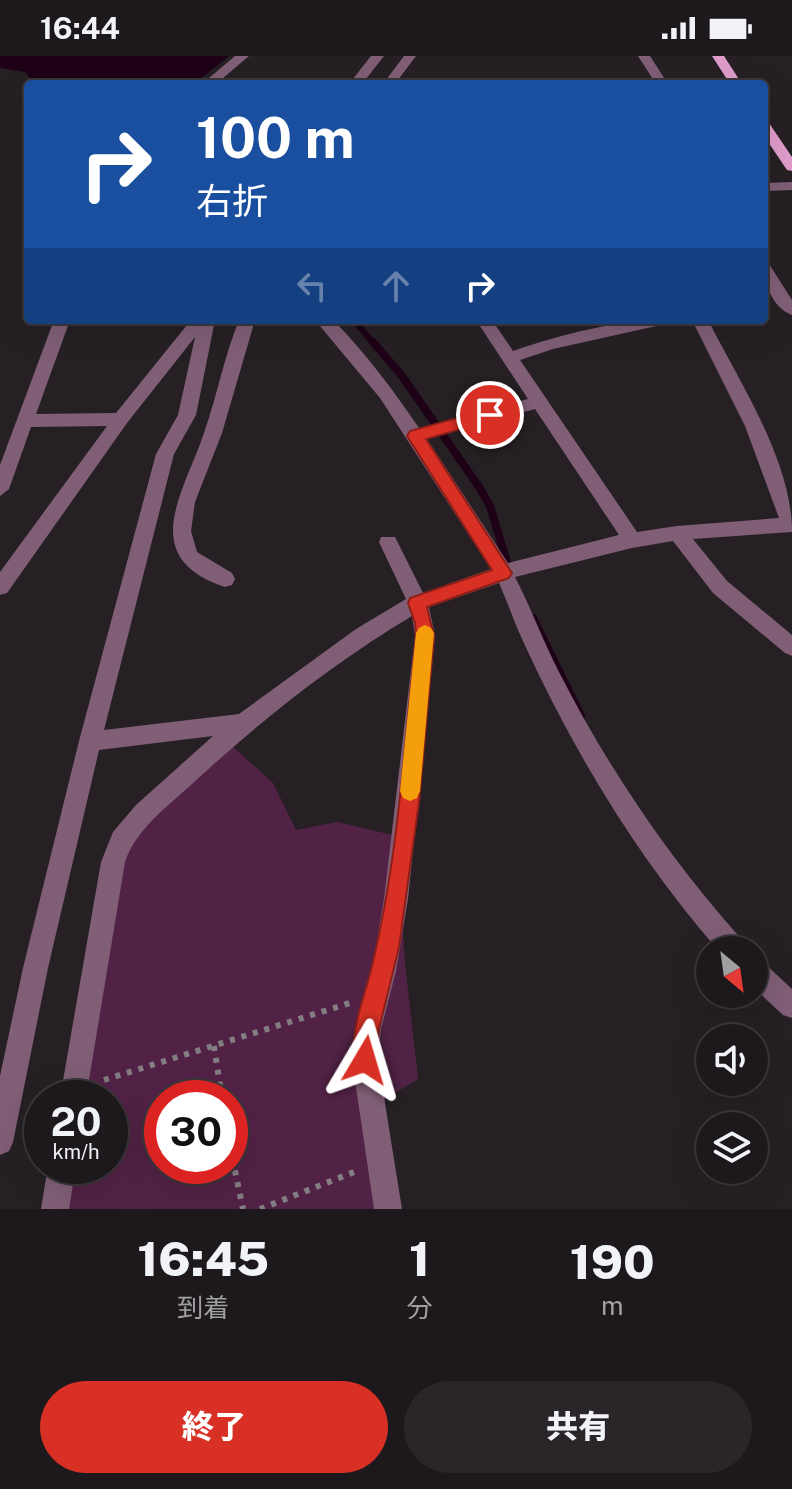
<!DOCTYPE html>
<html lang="ja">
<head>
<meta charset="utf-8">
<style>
  body { margin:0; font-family:"Public Sans","Noto Sans JP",sans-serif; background:#292528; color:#f1f3f6; height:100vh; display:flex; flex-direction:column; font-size:30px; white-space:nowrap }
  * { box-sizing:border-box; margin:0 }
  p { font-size:26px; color:#a0a0a3 }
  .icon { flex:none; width:44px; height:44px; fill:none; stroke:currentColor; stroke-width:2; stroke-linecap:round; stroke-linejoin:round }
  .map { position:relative; height:1153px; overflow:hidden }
  .sheet { display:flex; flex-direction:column; background:#1c181b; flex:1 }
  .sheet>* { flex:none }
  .hud { position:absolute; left:24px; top:24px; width:744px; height:244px; border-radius:8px; box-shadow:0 8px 32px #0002,0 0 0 2px #3a373a; background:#1a4fa0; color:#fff; overflow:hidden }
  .needle { width:52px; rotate:151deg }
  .tools { position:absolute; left:696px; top:880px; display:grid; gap:16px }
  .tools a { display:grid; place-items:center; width:72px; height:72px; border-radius:50%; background:#1c181b; box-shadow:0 8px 32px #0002,0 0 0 2px #3a373a; font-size:40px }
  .speed { position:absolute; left:24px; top:1024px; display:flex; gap:16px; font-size:40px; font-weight:700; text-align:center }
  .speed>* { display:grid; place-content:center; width:104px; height:104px; border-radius:50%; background:#1c181b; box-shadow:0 8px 32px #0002,0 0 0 2px #3a373a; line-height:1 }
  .speed small { font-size:20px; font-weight:400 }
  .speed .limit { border:12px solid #d22; background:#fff; color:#111 }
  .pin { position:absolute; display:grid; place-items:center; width:68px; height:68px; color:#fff; margin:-34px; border:4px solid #fff; border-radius:50%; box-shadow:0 2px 8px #0007 }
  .me { position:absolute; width:88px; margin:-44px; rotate:7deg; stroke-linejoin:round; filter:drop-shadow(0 0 6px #0008) }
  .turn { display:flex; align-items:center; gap:28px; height:168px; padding:0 40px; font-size:36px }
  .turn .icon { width:104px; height:104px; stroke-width:2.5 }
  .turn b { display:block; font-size:56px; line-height:68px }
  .lanes { display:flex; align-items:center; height:76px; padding:0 40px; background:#0003; justify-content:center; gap:40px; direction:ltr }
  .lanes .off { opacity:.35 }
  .eta { display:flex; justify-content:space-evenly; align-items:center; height:136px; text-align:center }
  .eta b { font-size:48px; font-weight:800; line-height:56px }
  .primary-button { display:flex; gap:16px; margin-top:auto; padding:16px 40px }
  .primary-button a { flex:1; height:92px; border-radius:48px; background:#d93025; color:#fff; font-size:32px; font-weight:800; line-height:92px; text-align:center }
  .primary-button a+a { background:#292528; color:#f1f3f6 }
  .status { display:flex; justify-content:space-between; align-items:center; height:56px; padding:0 40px; background:#1c181b; direction:ltr }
  .status svg { height:22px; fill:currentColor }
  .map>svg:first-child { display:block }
  .green { fill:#522246; fill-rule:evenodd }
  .water { fill:#1e0017 }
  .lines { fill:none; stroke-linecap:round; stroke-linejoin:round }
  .stream-far1 { stroke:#1e0017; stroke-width:6 }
  .stream { stroke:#1e0017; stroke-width:8 }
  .path { stroke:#837e81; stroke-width:6; stroke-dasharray:5 7; stroke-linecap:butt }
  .minor { fill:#805f76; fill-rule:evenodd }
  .major { fill:#df9ccb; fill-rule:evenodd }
  .route { fill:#d93025; stroke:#8d1f18; stroke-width:2 }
  .slow { fill:#f59e0b }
</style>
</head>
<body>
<div class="status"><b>16:44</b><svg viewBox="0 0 49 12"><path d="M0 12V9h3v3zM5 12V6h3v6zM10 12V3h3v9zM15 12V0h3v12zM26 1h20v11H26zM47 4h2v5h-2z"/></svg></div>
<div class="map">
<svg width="792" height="1153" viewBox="0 0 792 1153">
  <rect width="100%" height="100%" fill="#262024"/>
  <path class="green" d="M 231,689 L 273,727 L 296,774 L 337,766 L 397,780 L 405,908 L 418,1023 L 385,1043 L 391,1153 L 63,1153 L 70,1110 L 110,1110 L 110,1042 L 82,1042 L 123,803 L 133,780 ZM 162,1042 L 230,1042 L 230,1110 L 162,1110 Z"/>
  <path class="water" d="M 0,0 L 229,0 L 194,28 L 35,28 L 25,16 L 0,12 Z"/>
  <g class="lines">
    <path class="stream-far1" d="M 354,264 L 374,288"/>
    <path class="stream" d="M 373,286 L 402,320 L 479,431 L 490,450 L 510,516
      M 533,562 L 581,660"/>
    <path class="path" d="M 214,990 L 222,1042
      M 104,1024 L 350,947
      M 230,1091 L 243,1153
      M 260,1153 L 354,1116"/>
    <path class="minor" d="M 235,0 L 249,0 L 216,28 L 202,28 Z
      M 371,0 L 384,0 L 362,28 L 349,28 Z
      M 404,0 L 416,0 L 395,28 L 383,28 Z
      M 638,0 L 650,0 L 668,28 L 656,28 Z
      M 792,126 L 792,134 L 764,135 L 764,127 Z
      M 764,206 L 769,208 L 792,244 L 792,259 C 771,251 764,226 764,206 Z
      M 54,264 L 70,264 L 36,358 L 116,357 L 191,264 L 215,264 L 196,359 L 174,398 L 104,674 L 239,658 L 356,573 L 406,543 L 379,486 L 381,481 L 395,481 L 423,537 L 491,513 L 380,342 L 315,264 L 333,264 C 366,297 393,334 419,372 L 528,343 L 476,264 L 492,264 L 513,295 C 563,278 616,264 669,264 L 661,269 L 553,293 L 520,304 L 637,476 L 677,470 L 779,462 L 745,370 L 692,264 L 708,264 C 740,327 792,405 792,476 L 693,483 L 727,525 L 792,579 L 792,600 L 785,597 L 713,537 L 673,485 L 632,492 L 515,521 C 531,552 543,585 559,616 C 609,714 670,803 743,885 L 746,894 L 718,894 C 637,801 573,695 522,583 C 514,565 507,545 499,527 L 429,551 L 435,580 L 408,843 L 396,915 L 381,973 L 378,1004 L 402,1153 L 374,1153 L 352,1004 L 355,973 L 372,915 L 384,843 L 415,580 L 412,560 C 332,608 260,665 192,728 C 167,751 136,773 125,806 L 86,1042 L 60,1042 L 101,806 L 113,776 L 136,749 L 213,680 L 99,694 L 48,912 L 13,1086 L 9,1095 L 0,1099 L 0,1020 L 23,912 L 79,685 L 156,398 L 178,359 L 195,281 L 127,367 L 7,537 L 0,539 L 0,516 L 107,370 L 31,371 L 9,433 L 0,440 L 0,409 ZM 535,353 L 619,479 L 508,507 L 427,383 Z
      M 239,264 L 255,264 L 222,377 L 195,446 L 191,475 L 197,496 L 232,517 L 235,523 L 232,529 L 225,531 C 136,501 184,437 204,377 C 217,340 224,301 239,264 Z
      M 754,903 L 763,906 L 792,933 L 792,962 L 783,959 L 754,932 Z
      M 48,1110 L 76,1110 L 69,1153 L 41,1153 Z"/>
    <path class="major" d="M 712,0 L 724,0 L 742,28 L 730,28 Z
      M 764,66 L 769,67 L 792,101 L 792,115 L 787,114 L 764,80 Z"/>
  </g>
  <path class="route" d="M 490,353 L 498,359 L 496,363 L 426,383 L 512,517 L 509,522 L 427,551 L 434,580 L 419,746 L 399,891 L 379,973 L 374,1013 L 365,1016 L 357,1013 C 346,986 363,945 370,918 C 398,808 404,692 416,580 L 415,567 L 408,547 L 410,542 L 492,514 L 407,380 L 410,375 Z"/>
  <path class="slow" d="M 425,569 L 431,572 L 434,577 L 420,735 L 417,742 L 410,745 L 403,742 L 400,735 L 416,577 L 419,572 Z"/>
</svg>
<div class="tools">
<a><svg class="needle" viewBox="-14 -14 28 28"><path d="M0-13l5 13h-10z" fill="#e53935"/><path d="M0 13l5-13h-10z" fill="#a0a0a3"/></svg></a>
<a><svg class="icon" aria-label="sound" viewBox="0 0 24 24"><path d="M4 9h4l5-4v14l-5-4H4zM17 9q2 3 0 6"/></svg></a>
<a><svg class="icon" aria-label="layers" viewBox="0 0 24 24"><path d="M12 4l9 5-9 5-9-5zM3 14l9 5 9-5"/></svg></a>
</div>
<div class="speed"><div>20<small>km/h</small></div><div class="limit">30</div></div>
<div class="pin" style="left:490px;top:359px;background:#d93025"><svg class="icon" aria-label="arrive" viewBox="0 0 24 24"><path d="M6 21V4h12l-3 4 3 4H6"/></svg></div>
<svg class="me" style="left:365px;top:1004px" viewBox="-20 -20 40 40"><path d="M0-17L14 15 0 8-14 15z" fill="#d93025" stroke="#fff" stroke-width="4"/></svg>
<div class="hud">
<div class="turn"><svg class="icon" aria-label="right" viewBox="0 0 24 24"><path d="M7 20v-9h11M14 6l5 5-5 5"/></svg><div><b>100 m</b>右折</div></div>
<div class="lanes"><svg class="icon off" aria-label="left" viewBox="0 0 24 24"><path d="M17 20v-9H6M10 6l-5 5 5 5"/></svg><svg class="icon off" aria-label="ahead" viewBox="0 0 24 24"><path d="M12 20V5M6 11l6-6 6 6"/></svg><svg class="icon" aria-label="right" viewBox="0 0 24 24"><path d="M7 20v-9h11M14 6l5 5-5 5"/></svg></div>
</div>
</div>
<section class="sheet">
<div class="eta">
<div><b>16:45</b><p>到着</p></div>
<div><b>1</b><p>分</p></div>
<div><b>190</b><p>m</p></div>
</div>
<div class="primary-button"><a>終了</a><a>共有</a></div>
</section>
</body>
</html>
